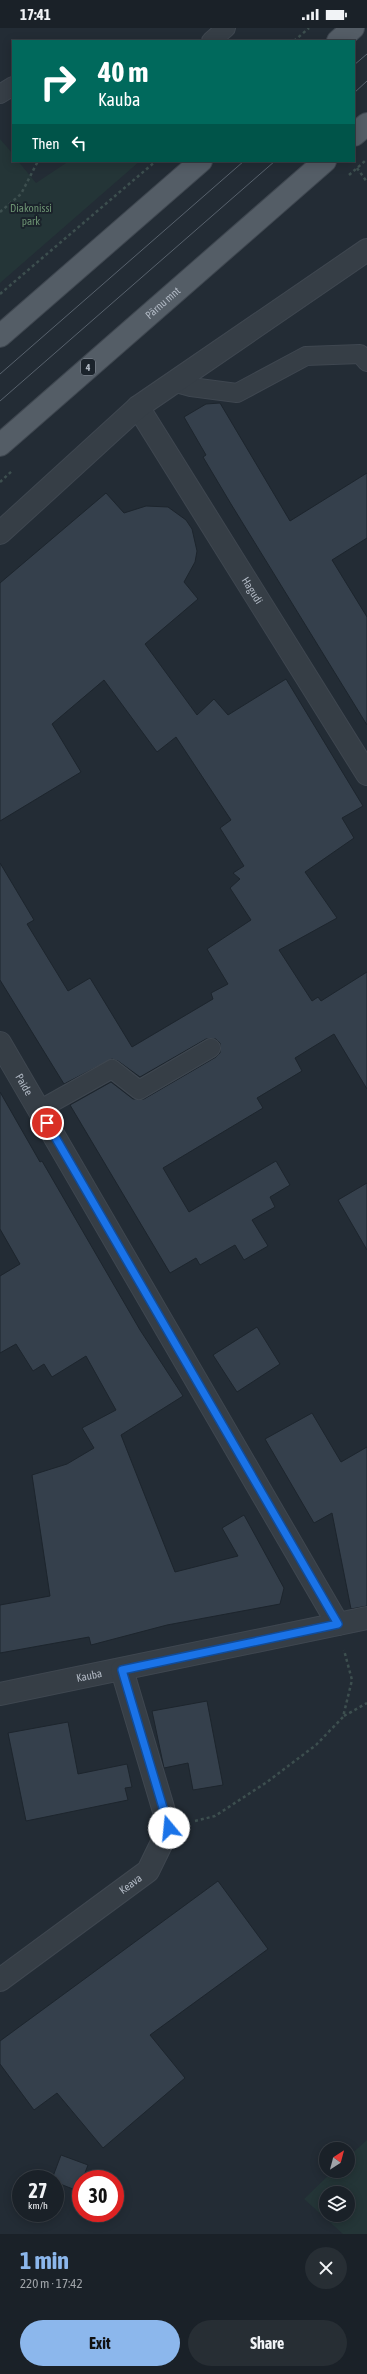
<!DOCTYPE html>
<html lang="en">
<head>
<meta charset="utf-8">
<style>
  body { margin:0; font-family:"Asap Condensed",sans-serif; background:#272e34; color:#f1f3f6; height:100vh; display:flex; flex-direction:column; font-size:15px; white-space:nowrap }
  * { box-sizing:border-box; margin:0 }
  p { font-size:13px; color:#9fa3a8 }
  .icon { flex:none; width:22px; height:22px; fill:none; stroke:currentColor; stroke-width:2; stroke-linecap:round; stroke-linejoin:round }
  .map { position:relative; height:2206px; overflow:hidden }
  .sheet { display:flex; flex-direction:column; background:#1a2128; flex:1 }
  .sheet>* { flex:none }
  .top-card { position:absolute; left:12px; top:12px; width:343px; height:122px; border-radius:0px; box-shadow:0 2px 10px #0003,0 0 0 1px #383e45; background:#00695c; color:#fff; overflow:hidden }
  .needle { width:26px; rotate:36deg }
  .tools { position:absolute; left:319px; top:2114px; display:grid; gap:8px }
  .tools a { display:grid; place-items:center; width:36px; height:36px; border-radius:50%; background:#1a2128; box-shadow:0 2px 10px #0003,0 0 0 1px #383e45; font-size:20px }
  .speed { position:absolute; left:12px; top:2142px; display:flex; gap:8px; font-size:20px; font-weight:700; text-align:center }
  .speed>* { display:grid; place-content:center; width:52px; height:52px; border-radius:50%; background:#1a2128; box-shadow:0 2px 10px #0003,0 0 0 1px #383e45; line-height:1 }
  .speed small { font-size:10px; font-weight:400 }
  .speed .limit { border:6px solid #d22; background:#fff; color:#111 }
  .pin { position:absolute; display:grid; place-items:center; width:34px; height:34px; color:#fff; margin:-17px; border:2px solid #fff; border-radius:50%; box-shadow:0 1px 4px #0007 }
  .me { position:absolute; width:44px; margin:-22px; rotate:343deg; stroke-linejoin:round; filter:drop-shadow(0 0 3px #0008) }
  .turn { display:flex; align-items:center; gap:14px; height:84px; padding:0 20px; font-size:18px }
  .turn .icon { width:52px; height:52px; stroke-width:2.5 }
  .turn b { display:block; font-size:28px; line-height:34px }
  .then { display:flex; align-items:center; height:38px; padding:0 20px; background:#0003; gap:8px; font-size:15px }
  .round { display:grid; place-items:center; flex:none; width:42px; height:42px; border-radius:21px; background:#272e34 }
  .overview { display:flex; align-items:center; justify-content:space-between; height:68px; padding:0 20px }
  h1 { font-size:24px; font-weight:700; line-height:30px; color:#8cb7ec }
  .button { display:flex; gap:8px; margin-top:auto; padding:8px 20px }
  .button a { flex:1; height:46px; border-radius:24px; background:#8cb7ec; color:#111; font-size:16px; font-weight:700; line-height:46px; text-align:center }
  .button a+a { background:#272e34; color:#f1f3f6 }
  .status { display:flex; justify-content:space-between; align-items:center; height:28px; padding:0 20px; background:#1a2128; direction:ltr }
  .status svg { height:11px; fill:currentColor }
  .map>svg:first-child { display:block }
  .green { fill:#243537; fill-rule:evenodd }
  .building { fill:#35404c; stroke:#1d252d }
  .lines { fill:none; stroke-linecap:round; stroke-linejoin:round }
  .service-casing { stroke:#3f4750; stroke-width:20 }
  .minor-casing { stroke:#3f4750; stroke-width:24 }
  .primary-casing { stroke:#3f4750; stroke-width:24 }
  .path { stroke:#3d4f4f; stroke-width:2.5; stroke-dasharray:3 3; stroke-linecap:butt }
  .service { stroke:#363e46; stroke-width:18 }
  .minor { stroke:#363e46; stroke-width:22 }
  .primary { stroke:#545d66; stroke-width:22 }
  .tram { stroke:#58626d; stroke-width:1 }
  .route-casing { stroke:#114b97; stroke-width:10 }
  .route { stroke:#1a73e8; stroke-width:7 }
  .labels { text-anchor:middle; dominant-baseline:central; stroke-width:4; stroke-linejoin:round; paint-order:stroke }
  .shield { fill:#1b232b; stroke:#838b95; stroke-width:1 }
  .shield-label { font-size:10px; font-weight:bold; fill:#b0b8c3 }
  .park-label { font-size:11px; fill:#6b9171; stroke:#1b232b }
  .street-label { font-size:11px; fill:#b0b8c3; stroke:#1b232b }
</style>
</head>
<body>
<div class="status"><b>17:41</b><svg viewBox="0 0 49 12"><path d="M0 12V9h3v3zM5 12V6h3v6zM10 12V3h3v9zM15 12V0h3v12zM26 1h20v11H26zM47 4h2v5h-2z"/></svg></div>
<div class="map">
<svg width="367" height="2206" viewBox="0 0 367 2206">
  <rect width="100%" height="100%" fill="#232c35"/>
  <path class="green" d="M 0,111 L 13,126 L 13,133 L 18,133 L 36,155 L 69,133 L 140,133 L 0,255 Z
    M 367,2112 L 367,2206 L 343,2206 L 304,2171 L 333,2143 L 348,2143 L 348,2129 ZM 326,2165 L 348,2165 L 348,2187 L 326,2187 Z"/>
  <path class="building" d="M 220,375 L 290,493 L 367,445 L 367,510 L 332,532 L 367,589 L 367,697 L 231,476 L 203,429 L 206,427 L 184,389 L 206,376 Z
    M 106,465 L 124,485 L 146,478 L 168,479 L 186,492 L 192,501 L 197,523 L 195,534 L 184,554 L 198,571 L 145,616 L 197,687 L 214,671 L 228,687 L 286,651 L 363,778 L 342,790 L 354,810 L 305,844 L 337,890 L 279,922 L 312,973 L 318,969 L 321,973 L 367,944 L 367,1061 L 334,1006 L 295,1030 L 302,1043 L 257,1070 L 263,1080 L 163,1140 L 189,1184 L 276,1133 L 290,1157 L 270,1169 L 275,1179 L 252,1192 L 268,1218 L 244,1232 L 235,1217 L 200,1237 L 196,1230 L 170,1245 L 70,1077 L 111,1054 L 133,1071 L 144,1071 L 216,1029 L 220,1025 L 220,1015 L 216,1011 L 206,1011 L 140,1049 L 118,1033 L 112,1031 L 64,1056 L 0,952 L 0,835 L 34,892 L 27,896 L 68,963 L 90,950 L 132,1019 L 213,971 L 211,965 L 228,956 L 207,921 L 251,892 L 230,860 L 240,851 L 233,845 L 244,838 L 220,800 L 231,792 L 176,709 L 157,724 L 104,652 L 52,696 L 81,744 L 0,793 L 0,555 Z
    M 0,1064 L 40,1134 L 42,1133 L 140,1302 L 183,1368 L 121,1407 L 175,1544 L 238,1528 L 222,1500 L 244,1487 L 284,1560 L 280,1576 L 167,1597 L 91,1617 L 89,1609 L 0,1625 L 0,1577 L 50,1568 L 32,1447 L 67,1436 L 94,1420 L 82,1400 L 116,1382 L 86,1328 L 52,1349 L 44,1336 L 33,1343 L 16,1316 L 0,1325 L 0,1248 L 20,1236 L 0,1201 Z
    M 367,1155 L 367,1222 L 338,1172 Z
    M 257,1299 L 280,1336 L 237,1364 L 213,1327 Z
    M 312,1385 L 341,1434 L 367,1419 L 367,1578 L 351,1581 L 332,1485 L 314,1495 L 265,1411 Z
    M 207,1673 L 223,1757 L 193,1762 L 188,1735 L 164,1740 L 152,1683 Z
    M 68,1694 L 78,1746 L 127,1736 L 132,1759 L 125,1760 L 128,1772 L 26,1793 L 8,1705 Z
    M 218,1853 L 268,1921 L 150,2007 L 185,2050 L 103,2120 L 57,2065 L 34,2082 L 0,2036 L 0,2013 Z
    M 61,2127 L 88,2137 L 78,2163 L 55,2154 L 55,2151 L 52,2151 Z"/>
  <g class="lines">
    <g class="service-casing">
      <path id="service" d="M 211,13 L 226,0
        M 0,66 L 13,58
        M 173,354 L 191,359 L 237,365 L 306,328 L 360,326 L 367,334
        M 39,1082 L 112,1041 L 139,1062 L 211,1020"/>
    </g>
    <g class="minor-casing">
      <g id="minor">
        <path id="s1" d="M 138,379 L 367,746"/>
        <path d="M 0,505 L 138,379 L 367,222"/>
        <path id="s2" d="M 0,1015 L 338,1596"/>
        <path id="s3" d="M 0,1666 L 367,1590"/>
        <path id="s4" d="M 0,1952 L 148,1843 L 169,1800 L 122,1642"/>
      </g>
    </g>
    <g class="primary-casing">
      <g id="primary">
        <path d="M 338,13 L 353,0"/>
        <path d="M 354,107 L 367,96"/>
        <path d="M 0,308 L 201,133"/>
        <path id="s5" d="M 0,417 L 325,133"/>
      </g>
    </g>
    <path class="path" d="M 294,13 L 309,0
      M 357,140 L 367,154
      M 349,147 L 365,133
      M 0,184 L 21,166 L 38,133
      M 0,266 L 156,133
      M 0,454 L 13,442
      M 344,1688 L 367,1675
      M 195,1793 L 215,1788 L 267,1754 L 316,1717 L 343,1689 L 352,1652 L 344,1622"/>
    <use href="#service" class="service"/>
    <use href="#minor" class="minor"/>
    <use href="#primary" class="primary"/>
    <path class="tram" d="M 354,37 L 367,26
      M 354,65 L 367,53
      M 0,346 L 244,133
      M 0,373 L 275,133"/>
  </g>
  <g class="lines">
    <g class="route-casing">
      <path id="route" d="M 47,1095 L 338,1596 L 122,1642 L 169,1800"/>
    </g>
    <use href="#route" class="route"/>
  </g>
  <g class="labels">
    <rect class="shield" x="81" y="331" width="14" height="16" rx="3"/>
    <g class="shield-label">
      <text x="88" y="339">4</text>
    </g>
    <g class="park-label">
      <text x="31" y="180">Diakonissi<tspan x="31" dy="13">park</tspan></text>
    </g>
    <g class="street-label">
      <text stroke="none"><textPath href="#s5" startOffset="216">Pärnu mnt</textPath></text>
      <text stroke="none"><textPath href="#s1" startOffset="216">Hagudi</textPath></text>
      <text stroke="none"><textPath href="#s2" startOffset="48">Paide</textPath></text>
      <text stroke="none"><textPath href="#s3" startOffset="91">Kauba</textPath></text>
      <text stroke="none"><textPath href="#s4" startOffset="162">Keava</textPath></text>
    </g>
  </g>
</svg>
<div class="tools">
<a><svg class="needle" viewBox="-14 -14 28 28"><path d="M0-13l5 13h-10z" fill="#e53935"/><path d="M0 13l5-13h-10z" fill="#9fa3a8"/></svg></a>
<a><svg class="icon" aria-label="layers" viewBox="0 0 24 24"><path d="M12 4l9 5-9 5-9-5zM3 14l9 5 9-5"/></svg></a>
</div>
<div class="speed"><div>27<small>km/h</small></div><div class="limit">30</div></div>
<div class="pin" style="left:47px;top:1095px;background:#d93025"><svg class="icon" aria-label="arrive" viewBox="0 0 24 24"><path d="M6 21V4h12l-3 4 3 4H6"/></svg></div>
<svg class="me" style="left:169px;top:1800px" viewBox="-20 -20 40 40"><circle r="19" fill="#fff"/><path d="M0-13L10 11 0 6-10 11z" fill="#1a73e8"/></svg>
<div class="top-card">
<div class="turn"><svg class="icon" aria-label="right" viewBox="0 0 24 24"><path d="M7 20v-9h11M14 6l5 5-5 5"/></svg><div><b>40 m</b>Kauba</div></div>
<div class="then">Then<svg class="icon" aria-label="left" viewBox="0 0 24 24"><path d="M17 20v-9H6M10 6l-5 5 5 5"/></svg></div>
</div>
</div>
<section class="sheet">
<div class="overview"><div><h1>1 min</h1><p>220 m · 17:42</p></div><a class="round"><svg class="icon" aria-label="close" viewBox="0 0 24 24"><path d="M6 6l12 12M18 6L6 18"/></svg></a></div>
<div class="button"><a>Exit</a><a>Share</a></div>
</section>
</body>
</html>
